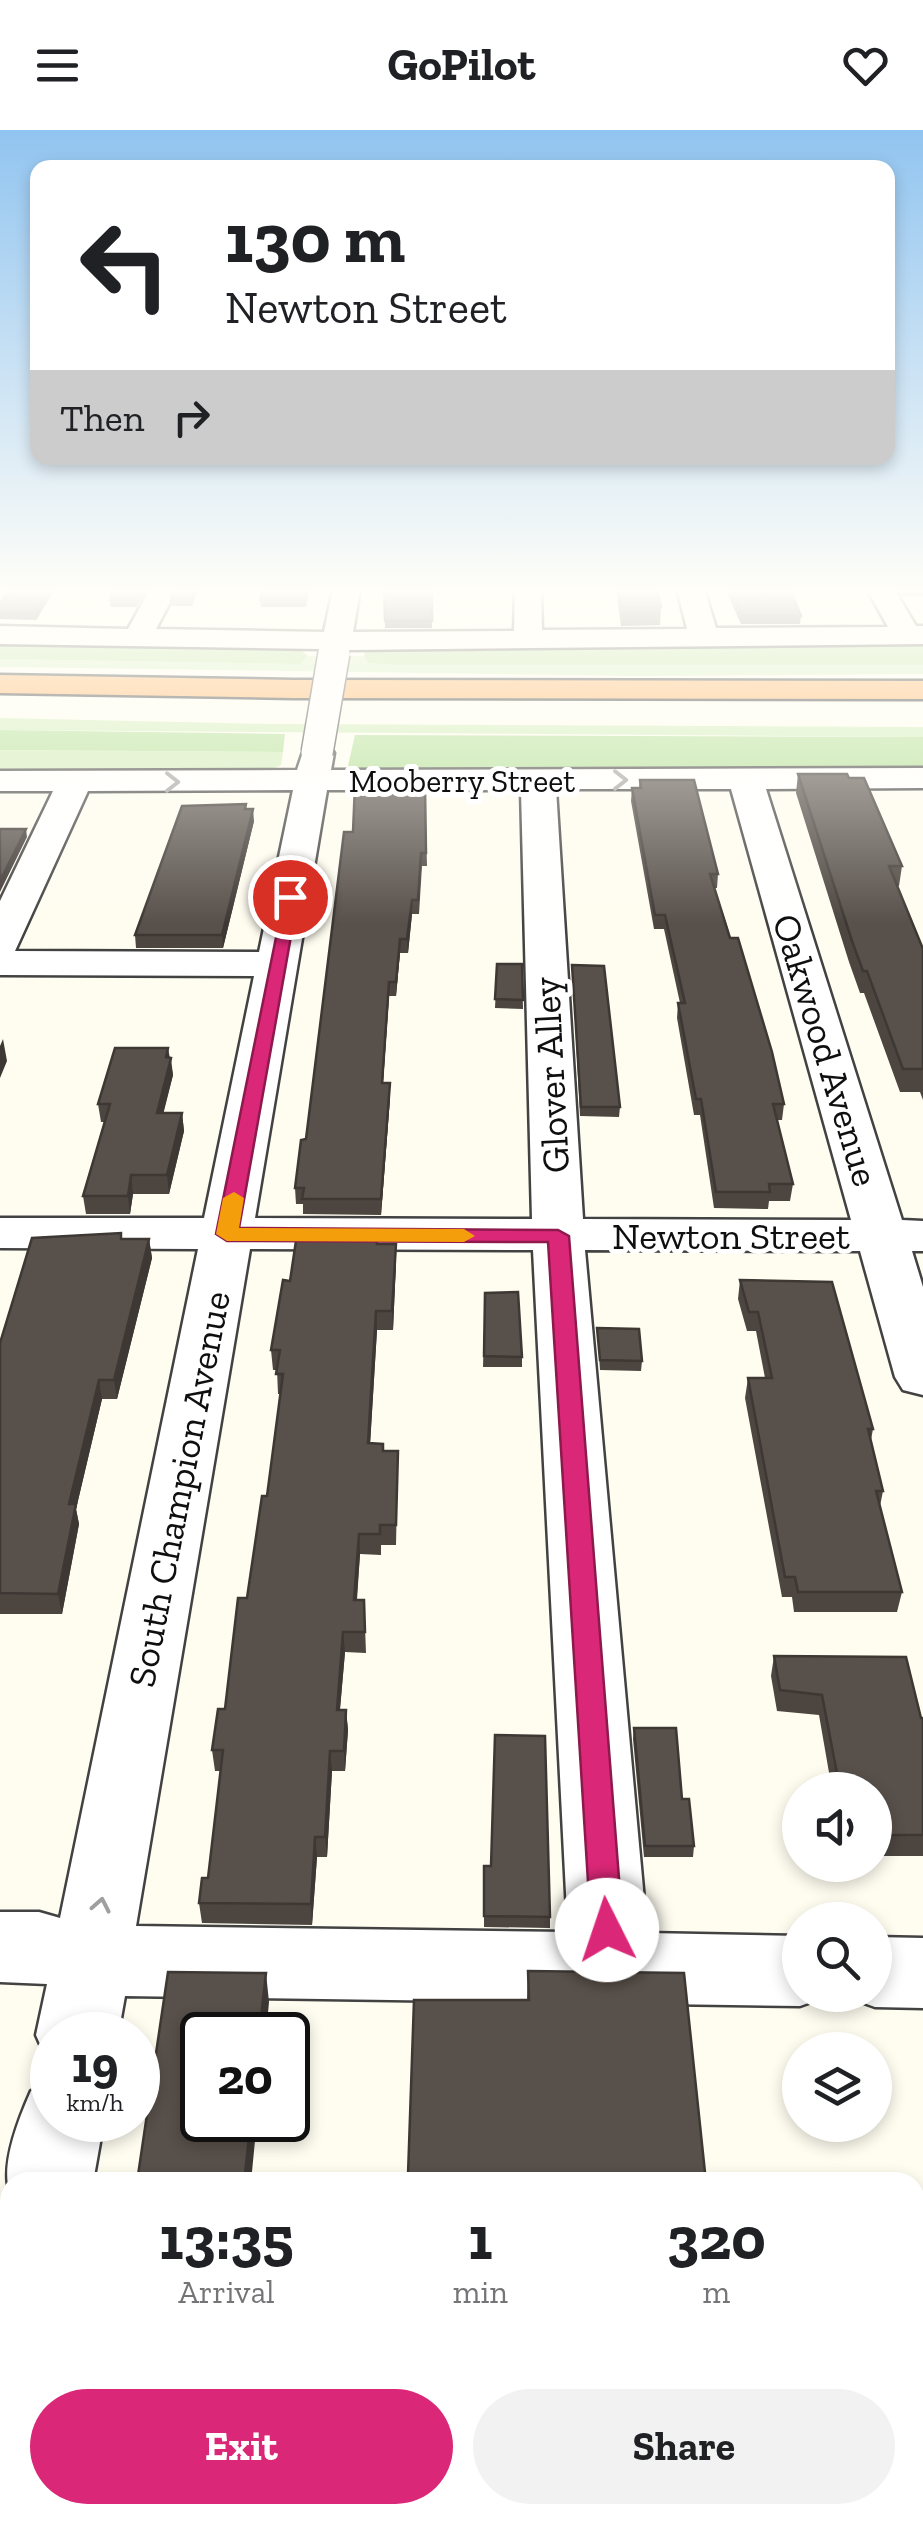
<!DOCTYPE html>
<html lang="en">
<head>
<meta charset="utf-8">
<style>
  body { margin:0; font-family:"Zilla Slab",serif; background:#f2f2f2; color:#202124; height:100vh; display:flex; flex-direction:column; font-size:38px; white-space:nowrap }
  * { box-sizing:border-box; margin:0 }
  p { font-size:32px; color:#757577 }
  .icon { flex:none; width:55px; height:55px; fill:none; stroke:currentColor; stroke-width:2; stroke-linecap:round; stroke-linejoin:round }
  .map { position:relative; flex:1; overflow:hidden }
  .side { position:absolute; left:0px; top:2042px; width:925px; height:352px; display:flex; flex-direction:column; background:#fff; border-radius:30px 30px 0 0; box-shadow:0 5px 15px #0003 }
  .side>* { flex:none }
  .hud { position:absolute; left:30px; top:30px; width:865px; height:305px; border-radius:20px; box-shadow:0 5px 15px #0003; background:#fff; color:#202124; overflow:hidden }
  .controls { position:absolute; left:782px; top:1642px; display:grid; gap:20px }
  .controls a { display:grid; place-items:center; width:110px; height:110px; border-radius:50%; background:#fff; box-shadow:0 5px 15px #0003; font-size:50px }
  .speed { position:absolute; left:30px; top:1882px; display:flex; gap:20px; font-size:50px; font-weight:700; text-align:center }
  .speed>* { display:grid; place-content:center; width:130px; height:130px; border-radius:50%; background:#fff; box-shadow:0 5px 15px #0003; line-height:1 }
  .speed small { font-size:25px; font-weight:400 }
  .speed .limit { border:5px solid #111; border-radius:15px; background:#fff; color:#111 }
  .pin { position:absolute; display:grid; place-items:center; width:85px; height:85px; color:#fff; margin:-42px; border:5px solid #fff; border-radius:50%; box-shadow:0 2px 10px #0007 }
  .me { position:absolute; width:110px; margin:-55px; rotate:356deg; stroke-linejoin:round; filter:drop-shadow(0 0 8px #0008) }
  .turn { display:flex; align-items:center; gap:35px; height:210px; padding:0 30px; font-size:45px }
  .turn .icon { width:130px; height:130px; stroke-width:2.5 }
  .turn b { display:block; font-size:70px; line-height:85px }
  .then { display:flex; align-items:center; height:95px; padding:0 30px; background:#0003; gap:20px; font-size:38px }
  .eta { display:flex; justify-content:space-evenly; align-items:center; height:170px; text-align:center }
  .eta b { font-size:60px; font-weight:800; line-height:70px }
  .action { display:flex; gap:20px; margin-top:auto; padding:20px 30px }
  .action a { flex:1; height:115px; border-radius:60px; background:#db2777; color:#fff; font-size:40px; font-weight:800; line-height:115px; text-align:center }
  .action a+a { background:#f2f2f2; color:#202124 }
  header { display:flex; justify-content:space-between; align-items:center; height:130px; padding:0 30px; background:#fff; font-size:45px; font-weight:800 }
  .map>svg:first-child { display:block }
  .green { fill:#d0edb6 }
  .forest { fill:#b2df94 }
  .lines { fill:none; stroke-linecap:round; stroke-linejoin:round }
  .minor-casing { stroke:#424242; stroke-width:5 }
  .highway-casing { stroke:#202020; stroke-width:5 }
  .minor { fill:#fff; fill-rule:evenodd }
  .highway { fill:#ffa84e; fill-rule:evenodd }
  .minor-bridge-casing { stroke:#424242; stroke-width:34; stroke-linecap:butt }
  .minor-bridge { stroke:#fff; stroke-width:31 }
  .wall { fill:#4c4540 }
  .shaded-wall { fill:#3e3834 }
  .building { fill:#58504a; stroke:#3e3834; stroke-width:2.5 }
  .oneway { stroke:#9f9f9f }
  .route { fill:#db2777; stroke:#8e194d; stroke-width:2.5 }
  .slow { fill:#f59e0b }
  .labels { text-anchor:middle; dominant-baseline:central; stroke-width:10; stroke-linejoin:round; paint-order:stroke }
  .far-street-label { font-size:32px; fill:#0f0f0f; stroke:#fff }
  .street-label { font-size:38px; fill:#0f0f0f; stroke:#fff }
</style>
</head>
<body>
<header><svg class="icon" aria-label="menu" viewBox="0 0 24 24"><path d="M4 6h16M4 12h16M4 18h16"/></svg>GoPilot<svg class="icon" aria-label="heart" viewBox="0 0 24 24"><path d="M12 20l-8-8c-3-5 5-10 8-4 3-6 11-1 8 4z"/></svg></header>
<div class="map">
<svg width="923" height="2393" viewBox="0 0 923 2393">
  <rect width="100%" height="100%" fill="#fffdf0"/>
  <path class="green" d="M 308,526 L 364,526 L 368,533 L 396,535 L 923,535 L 923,544 L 638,546 L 0,537 L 0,529 L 300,534 Z
    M 0,588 L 271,594 L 923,597 L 923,607 L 0,600 Z
    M 0,620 L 283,622 L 281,635 L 260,645 L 0,643 Z"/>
  <path class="forest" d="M 923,510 L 923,535 L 396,535 L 368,533 L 364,526 L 367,514 Z
    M 0,516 L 302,521 L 308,526 L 300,534 L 0,529 Z
    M 0,600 L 285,604 L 283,622 L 0,620 Z
    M 355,605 L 923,607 L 923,640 L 347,640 Z"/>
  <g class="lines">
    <g class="minor-casing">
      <path id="minor" d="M 150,459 L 177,459 L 156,499 L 324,502 L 333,459 L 360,459 L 353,502 L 514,501 L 515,459 L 541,459 L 542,500 L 687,499 L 677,459 L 704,459 L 716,498 L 888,497 L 867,459 L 894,459 L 916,496 L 923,496 L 923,514 L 349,520 L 344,529 L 324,529 L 320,519 L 0,514 L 0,496 L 128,499 Z
        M 317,613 L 329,616 L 334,623 L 331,640 L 923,638 L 923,658 L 766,659 L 902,1090 L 923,1091 L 923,1121 L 912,1121 L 923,1157 L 923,1265 L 903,1260 L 895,1247 L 860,1121 L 585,1120 L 647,1803 L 800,1806 L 800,1865 L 828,1866 L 800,1876 L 125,1866 L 118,1905 L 52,1905 L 52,1933 L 48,1932 L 36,1905 L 47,1854 L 0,1852 L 0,1782 L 39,1782 L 60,1788 L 198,1119 L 0,1118 L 0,1088 L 204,1088 L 254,846 L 0,845 L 0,771 L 53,661 L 0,661 L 0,641 L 297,640 L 305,616 ZM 556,659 L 731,659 L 851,1090 L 583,1089 ZM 293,660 L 259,822 L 15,821 L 88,661 ZM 327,660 L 521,660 L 532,1089 L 255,1088 ZM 250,1119 L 533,1120 L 568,1802 L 136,1796 Z
        M 875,1807 L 923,1808 L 923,1878 L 875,1877 L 847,1867 L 875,1865 Z
        M 52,1953 L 52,1990 L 104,1990 L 93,2052 L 10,2052 L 10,2063 C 0,2035 19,1988 31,1961 Z
        M 10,2217 L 10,2365 L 0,2369 L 0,2221 Z"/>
    </g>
    <g class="highway-casing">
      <path id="highway" d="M 0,545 L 293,550 L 923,551 L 923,569 L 293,568 L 0,563 Z"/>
    </g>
    <use href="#minor" class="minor"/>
    <use href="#highway" class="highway"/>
    <g class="minor-bridge-casing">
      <path id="minor-bridge" d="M 317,623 L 334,523"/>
    </g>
    <use href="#minor-bridge" class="minor-bridge"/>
  </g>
  <path class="wall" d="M 55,459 L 36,490 L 0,489 L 0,474 Z
    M 147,459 L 136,477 L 110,477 L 110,470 Z
    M 175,459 L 198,459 L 192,476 L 172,476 L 171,470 Z
    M 263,459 L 309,459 L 306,477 L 261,477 L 260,470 Z
    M 384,459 L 432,459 L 432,498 L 385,498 Z
    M 616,459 L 657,459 L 661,477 L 660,495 L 621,496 Z
    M 725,459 L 790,459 L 801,486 L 800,494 L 741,494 Z
    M 898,459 L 923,459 L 923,466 L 902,466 Z
    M 798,644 L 902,736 L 899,756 L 897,756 L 923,819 L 923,970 L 920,962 L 900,962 L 864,863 L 860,863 L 849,832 L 796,663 Z
    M 640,650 L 718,744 L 717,758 L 715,758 L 784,974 L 782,990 L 777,990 L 793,1054 L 790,1071 L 769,1071 L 768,1079 L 714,1078 L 700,985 L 694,985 L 677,888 L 678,873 L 680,873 L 664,799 L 654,799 L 631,671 L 632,658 L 639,658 Z
    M 425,655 L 427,736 L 422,736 L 419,784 L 412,784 L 408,823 L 400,823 L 396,866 L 389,866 L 383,953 L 390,953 L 390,968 L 381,1085 L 303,1084 L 303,1074 L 296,1074 L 295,1058 L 306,1009 L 353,702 Z
    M 246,674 L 246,679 L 254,691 L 223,818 L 136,818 L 135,805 Z
    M 497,834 L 522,834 L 523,879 L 495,878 Z
    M 572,835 L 620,977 L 619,987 L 580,986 Z
    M 169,928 L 171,928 L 173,945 L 163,983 L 182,983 L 184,1001 L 169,1064 L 133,1064 L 130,1084 L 86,1084 L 83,1066 L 104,992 L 101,992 L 98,974 Z
    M 122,1109 L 149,1109 L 152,1128 L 117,1269 L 102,1269 L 76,1379 L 79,1394 L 62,1484 L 0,1484 L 0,1213 Z
    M 378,1114 L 396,1114 L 396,1133 L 393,1200 L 377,1200 L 370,1313 L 383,1321 L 398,1321 L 396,1415 L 381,1415 L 381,1425 L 360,1424 L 357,1470 L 364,1470 L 366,1523 L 345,1522 L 340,1580 L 346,1580 L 348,1600 L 345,1641 L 332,1641 L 327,1727 L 317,1727 L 312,1795 L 202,1793 L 199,1773 L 208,1748 L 220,1641 L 215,1641 L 212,1620 L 225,1579 L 267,1366 L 280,1264 L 278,1264 L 277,1240 L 273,1240 L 271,1220 L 290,1151 Z
    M 740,1150 L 873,1299 L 871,1310 L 883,1361 L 880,1376 L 902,1462 L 897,1482 L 794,1482 L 792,1467 L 782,1467 L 745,1268 L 748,1248 L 765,1248 L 756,1201 L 747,1201 L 738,1169 Z
    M 485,1163 L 522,1227 L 522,1237 L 483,1237 Z
    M 597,1198 L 642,1231 L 641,1241 L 600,1240 Z
    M 774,1526 L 923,1588 L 923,1726 L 875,1726 L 875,1660 L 822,1660 L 823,1654 L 831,1654 L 819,1585 L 777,1581 L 771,1546 Z
    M 634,1598 L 682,1669 L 694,1716 L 693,1727 L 644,1727 L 633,1609 Z
    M 484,1736 L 550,1787 L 550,1798 L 484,1797 Z
    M 528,1841 L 706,2052 L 409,2052 L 408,2045 L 527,1870 Z"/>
  <path class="shaded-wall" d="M 50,459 L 55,459 L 36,490 L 35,483 Z
    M 142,459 L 147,459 L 136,477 L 135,470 Z
    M 253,679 L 254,691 L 223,818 L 222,805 Z
    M 26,699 L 27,707 L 0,762 L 0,751 Z
    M 412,770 L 412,784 L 408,823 L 407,809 Z
    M 400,809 L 400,823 L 396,866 L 396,852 Z
    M 389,852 L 389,866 L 382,968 L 382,953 Z
    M 3,909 L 7,931 L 0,948 L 0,916 Z
    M 168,918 L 173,945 L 159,1001 L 157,983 Z
    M 390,953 L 390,968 L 381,1085 L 381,1069 Z
    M 182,983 L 184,1001 L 169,1064 L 167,1045 Z
    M 131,1045 L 133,1064 L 130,1084 L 128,1066 Z
    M 149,1109 L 152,1128 L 117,1269 L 114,1250 Z
    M 396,1114 L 396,1133 L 393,1200 L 392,1181 Z
    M 376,1181 L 377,1200 L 369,1333 L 368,1313 Z
    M 99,1250 L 102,1269 L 76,1379 L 79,1394 L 62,1484 L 58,1464 L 69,1374 Z
    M 359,1404 L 360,1424 L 355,1490 L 354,1470 Z
    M 343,1502 L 345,1522 L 338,1600 L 337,1580 Z
    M 346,1580 L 348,1600 L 345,1641 L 344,1621 Z
    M 330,1621 L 332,1641 L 327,1727 L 325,1707 Z
    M 315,1707 L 317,1727 L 312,1795 L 311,1774 Z
    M 266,1843 L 269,1872 L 266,1905 L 259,1905 Z
    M 251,1990 L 257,1990 L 251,2052 L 244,2052 Z"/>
  <path class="building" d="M 10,459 L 50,459 L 35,483 L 0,482 L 0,474 Z
    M 114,459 L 142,459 L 135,470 L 110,470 Z
    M 175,459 L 195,459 L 192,470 L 171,470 Z
    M 263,459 L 308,459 L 306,470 L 260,470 Z
    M 384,459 L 432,459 L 432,491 L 385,491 Z
    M 619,459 L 657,459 L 661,477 L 622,477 Z
    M 729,459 L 790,459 L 801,486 L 742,486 Z
    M 798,644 L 847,644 L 849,648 L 864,648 L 902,736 L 889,736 L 923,819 L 923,939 L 903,939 L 867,841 L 863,841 L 852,811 Z
    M 640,650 L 694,650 L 718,744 L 710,744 L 730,808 L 738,808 L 772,922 L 784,974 L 773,974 L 793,1054 L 769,1054 L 770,1062 L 716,1062 L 701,969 L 696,969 L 678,873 L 685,873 L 665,785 L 655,785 L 632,658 L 641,658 Z
    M 355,655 L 425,655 L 426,723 L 421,723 L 418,770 L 412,770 L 407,809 L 400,809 L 396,852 L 389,852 L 382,953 L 390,953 L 381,1069 L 302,1069 L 304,1058 L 295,1058 L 301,1010 L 306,1009 L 344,702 L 353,702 Z
    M 246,674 L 245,679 L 253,679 L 222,805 L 135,805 L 182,676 Z
    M 0,699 L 26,699 L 0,751 Z
    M 497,834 L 522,834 L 523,870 L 495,869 Z
    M 572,835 L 604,836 L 620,977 L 581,977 Z
    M 115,918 L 168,918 L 166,927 L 171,928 L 157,983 L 182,983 L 167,1045 L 131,1045 L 128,1066 L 83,1066 L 110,974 L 98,974 Z
    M 121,1103 L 121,1109 L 149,1109 L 114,1250 L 99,1250 L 69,1374 L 76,1374 L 58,1464 L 0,1463 L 0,1213 L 32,1108 Z
    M 297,1104 L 377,1104 L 377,1114 L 396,1114 L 392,1181 L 376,1181 L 368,1313 L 383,1314 L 383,1321 L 398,1321 L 396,1395 L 380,1395 L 380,1404 L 359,1404 L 354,1470 L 364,1470 L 365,1502 L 343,1502 L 337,1580 L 346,1580 L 344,1621 L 330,1621 L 325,1707 L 315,1707 L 311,1774 L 199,1773 L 202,1748 L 208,1748 L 223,1620 L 212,1620 L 218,1579 L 225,1579 L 238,1468 L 247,1468 L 262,1366 L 267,1366 L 283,1244 L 276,1244 L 280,1220 L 271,1220 L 283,1150 L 290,1151 Z
    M 740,1150 L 832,1152 L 873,1299 L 868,1299 L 883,1361 L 876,1361 L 902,1462 L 798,1462 L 795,1447 L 785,1447 L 748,1248 L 772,1248 L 758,1182 L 749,1182 Z
    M 518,1162 L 522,1227 L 484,1226 L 485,1163 Z
    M 597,1198 L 639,1199 L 642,1231 L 600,1230 Z
    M 774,1526 L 906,1527 L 921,1588 L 923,1588 L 923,1705 L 875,1705 L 875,1660 L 824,1660 L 823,1654 L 839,1654 L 822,1565 L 780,1560 Z
    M 634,1598 L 676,1598 L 682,1669 L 689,1669 L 694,1716 L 645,1716 Z
    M 495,1605 L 545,1606 L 550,1787 L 484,1786 L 484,1736 L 491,1736 Z
    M 528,1841 L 684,1843 L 706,2052 L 536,2052 L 536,2047 L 408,2045 L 414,1870 L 529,1870 Z
    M 168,1842 L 266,1843 L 259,1905 L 202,1905 L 202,1990 L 251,1990 L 244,2052 L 137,2052 Z"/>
  <defs><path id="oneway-chevron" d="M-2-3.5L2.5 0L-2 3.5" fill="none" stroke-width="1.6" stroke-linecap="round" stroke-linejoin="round" transform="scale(2.5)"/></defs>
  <g class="oneway">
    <use href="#oneway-chevron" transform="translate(620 650)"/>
    <use href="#oneway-chevron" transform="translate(172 652)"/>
    <use href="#oneway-chevron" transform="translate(101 1775) rotate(-79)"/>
  </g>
  <linearGradient id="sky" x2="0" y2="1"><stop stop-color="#91c4f0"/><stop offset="0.58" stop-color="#fffef8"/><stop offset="1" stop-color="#fffef8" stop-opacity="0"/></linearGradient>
  <rect width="923" height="794" fill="url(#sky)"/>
  <path class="route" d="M 285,763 L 298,767 L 239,1098 L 558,1100 L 569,1106 L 623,1800 L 618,1810 L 607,1814 L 596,1810 L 591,1800 L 548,1112 L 227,1111 L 216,1104 Z"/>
  <path class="slow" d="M 234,1062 L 244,1068 L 239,1098 L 464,1099 L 475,1106 L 464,1112 L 227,1111 L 216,1104 L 223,1068 Z"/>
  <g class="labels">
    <g class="far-street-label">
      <text x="462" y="651">Mooberry Street</text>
    </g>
    <g class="street-label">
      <text transform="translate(826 920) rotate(73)">Oakwood Avenue</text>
      <text transform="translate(551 945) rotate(-93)">Glover Alley</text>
      <text x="731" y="1106">Newton Street</text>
      <text transform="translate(179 1359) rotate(-79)">South Champion Avenue</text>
    </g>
  </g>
</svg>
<div class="controls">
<a><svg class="icon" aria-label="sound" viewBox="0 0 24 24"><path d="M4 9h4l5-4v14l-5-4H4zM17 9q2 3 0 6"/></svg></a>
<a><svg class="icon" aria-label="search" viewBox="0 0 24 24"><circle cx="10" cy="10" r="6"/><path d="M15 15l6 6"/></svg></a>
<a><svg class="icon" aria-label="layers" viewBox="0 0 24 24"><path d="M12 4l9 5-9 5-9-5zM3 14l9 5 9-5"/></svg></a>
</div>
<div class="speed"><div>19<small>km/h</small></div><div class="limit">20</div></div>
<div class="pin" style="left:290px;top:767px;background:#d93025"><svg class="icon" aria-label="arrive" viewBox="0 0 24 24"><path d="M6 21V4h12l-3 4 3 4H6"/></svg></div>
<svg class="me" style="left:607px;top:1800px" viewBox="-20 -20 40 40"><circle r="19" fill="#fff"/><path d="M0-13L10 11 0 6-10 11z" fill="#db2777"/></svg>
<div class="hud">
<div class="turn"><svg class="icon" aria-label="left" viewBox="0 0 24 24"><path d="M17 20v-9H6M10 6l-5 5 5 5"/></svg><div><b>130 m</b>Newton Street</div></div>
<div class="then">Then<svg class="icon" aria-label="right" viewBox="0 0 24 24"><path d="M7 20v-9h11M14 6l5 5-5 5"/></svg></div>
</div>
<section class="side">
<div class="eta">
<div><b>13:35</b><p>Arrival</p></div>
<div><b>1</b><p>min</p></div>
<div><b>320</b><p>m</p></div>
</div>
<div class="action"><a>Exit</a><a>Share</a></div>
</section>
</div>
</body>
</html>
